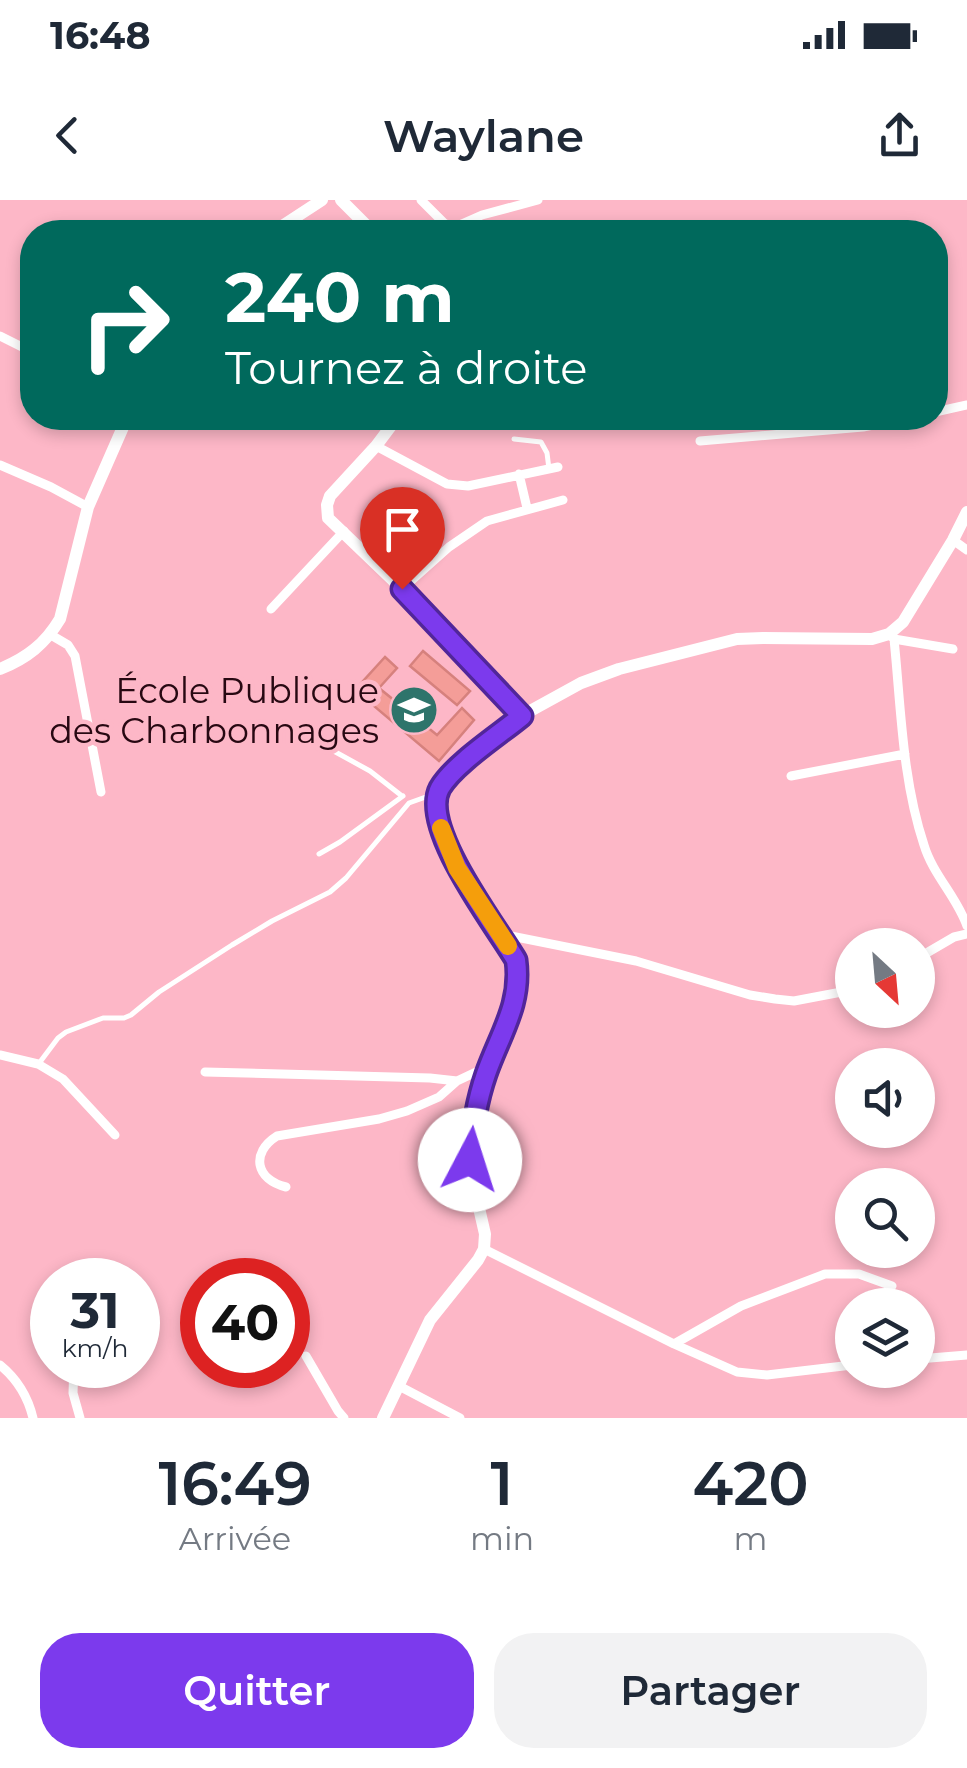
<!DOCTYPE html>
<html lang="fr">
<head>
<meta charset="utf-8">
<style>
  body { margin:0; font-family:Montserrat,sans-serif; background:#f2f2f3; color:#1f2937; height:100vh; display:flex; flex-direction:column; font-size:38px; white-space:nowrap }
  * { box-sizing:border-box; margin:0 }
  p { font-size:32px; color:#747a83 }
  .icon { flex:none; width:55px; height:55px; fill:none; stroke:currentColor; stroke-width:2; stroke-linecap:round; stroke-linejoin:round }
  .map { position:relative; height:1218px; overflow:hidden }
  .panel { display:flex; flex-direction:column; background:#fff; flex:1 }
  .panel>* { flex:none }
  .guide { position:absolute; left:20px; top:20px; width:928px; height:210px; border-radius:40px; box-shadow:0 5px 15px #0003; background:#00695c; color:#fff; overflow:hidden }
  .needle { width:65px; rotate:154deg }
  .tools { position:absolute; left:835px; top:728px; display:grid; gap:20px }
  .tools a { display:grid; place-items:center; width:100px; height:100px; border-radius:50%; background:#fff; box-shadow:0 5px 15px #0003; font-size:50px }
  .speed { position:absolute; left:30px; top:1058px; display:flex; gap:20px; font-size:50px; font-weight:700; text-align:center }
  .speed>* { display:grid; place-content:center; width:130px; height:130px; border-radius:50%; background:#fff; box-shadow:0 5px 15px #0003; line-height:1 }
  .speed small { font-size:25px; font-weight:400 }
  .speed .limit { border:15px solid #d22; background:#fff; color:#111 }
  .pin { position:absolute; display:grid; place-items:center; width:85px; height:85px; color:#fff; margin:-102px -42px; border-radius:50% 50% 50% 0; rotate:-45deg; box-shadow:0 0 10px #0007 }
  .pin .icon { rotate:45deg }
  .me { position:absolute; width:110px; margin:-55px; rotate:5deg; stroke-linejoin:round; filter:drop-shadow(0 0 8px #0008) }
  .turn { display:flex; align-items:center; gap:35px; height:210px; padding:0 40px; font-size:45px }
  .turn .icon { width:130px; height:130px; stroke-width:2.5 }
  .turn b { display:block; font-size:70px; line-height:85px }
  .eta { display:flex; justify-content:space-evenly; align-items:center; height:170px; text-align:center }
  .eta b { font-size:60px; font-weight:600; line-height:70px }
  .button { display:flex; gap:20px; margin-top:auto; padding:20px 40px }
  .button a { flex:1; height:115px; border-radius:40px; background:#7c3aed; color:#fff; font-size:40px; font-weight:600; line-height:115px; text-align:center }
  .button a+a { background:#f2f2f3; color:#1f2937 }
  .status { display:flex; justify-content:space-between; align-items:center; height:70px; padding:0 50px; background:#fff; direction:ltr }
  .status svg { height:28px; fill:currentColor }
  header { display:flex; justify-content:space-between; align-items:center; height:130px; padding:0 40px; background:#fff; font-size:45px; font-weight:600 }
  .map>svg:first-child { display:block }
  .building { fill:#f49d98; stroke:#d6817d; stroke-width:2.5 }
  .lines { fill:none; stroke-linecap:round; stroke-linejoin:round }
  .lane { stroke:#fff; stroke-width:5 }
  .street { stroke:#fff; stroke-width:9 }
  .secondary { stroke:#fff; stroke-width:12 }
  .route-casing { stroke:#51269a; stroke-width:25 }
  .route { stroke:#7c3aed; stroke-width:18 }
  .slow { stroke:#f59e0b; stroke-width:18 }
  .labels { text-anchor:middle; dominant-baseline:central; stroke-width:9; stroke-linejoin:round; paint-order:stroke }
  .poi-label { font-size:35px; fill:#270812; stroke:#fdb7c7; text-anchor:end }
</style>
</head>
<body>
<div class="status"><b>16:48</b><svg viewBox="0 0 49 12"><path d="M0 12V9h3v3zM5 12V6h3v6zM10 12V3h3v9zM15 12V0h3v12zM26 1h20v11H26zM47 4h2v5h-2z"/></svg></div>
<header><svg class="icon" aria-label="back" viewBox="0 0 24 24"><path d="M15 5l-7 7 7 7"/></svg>Waylane<svg class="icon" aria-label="share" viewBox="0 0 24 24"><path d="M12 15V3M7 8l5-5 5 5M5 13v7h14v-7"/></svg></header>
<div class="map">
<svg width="967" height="1218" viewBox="0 0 967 1218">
  <rect width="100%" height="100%" fill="#fdb7c7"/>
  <path class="building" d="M 423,451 L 470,491 L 457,505 L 410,466 Z
    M 385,457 L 397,468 L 379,488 L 437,535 L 462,508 L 474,520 L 439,561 L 355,490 Z"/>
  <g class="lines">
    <path class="lane" d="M 514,239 L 541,242 L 547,253 L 549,269
      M 330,549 L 370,571 L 402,596
      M 319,654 L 340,642 L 403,596
      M 40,862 L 58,838 L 66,832 L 103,818 L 124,818 L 131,815 L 159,792 L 232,745 L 272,721 L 330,692 L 346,678 L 409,603 L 434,594"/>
    <path class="street" d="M 421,0 L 445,24 L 457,26 L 482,15 L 538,0
      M 0,136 L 32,152
      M 935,212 L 967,205
      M 700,241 L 863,227 L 909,218
      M 376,246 L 447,284 L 468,286 L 558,267
      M 0,265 L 51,287 L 88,307
      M 519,274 L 527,308
      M 953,340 L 967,350
      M 402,389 L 449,347 L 487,321 L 563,300
      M 271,409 L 344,331
      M 889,434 L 894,439 C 901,507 902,579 924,645 C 933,675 957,697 967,726
      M 51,435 L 68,445 L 75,456 L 101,592
      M 894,439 L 953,449
      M 791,576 L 905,554
      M 501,734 L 636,761 L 750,795 L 775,799 L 794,801 L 852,790
      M 918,758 L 954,737 L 967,734
      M 0,855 L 38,864 L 63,879 L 115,935
      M 205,872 L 430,878 L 457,881 L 476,872 L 486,873
      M 286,987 C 256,980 250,953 277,936 L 379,919 L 407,911 L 439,897 L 457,881
      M 484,1049 L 674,1144 L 737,1172 L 767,1175 L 852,1165
      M 674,1144 L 741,1106 L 825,1074 L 859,1074 L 892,1086
      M 306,1156 L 338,1211 L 344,1218
      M 918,1159 L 967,1155
      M 0,1165 C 16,1178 28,1197 33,1218
      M 74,1165 L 73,1193 L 80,1218
      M 399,1186 L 460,1218"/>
    <path class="secondary" d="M 341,0 L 373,32
      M 273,32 L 322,0
      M 397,218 L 376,246 L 330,296 L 327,305 L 328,318 L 402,389 L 521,516
      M 0,469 C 27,458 45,444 60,419 L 88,307 L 127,218
      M 383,1218 L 430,1120 L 478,1060 L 484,1049 L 485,1034 L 473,982 L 471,930 L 477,902 L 486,873 L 518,788 L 518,775 L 517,760 L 457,668 L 446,643 L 441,627 L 437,593 L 447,578 L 521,516 L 581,483 L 619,469 L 737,439 L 763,438 L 872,439 L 889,434 L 903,422 L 953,340 L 967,312"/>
  </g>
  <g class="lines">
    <g class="route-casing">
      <path id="route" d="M 402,389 L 522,516 C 499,535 454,564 440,588 C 419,627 496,726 516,760 C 522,804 500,834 486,874 C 476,903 472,929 470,960"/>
    </g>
    <use href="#route" class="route"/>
    <path class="slow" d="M 441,628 L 457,668 L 508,746"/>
  </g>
  <defs>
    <g id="school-disc" transform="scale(2.5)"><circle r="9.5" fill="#2e746b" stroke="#fdb7c7"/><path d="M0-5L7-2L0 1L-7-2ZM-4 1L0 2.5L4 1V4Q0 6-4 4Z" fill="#fff"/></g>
  </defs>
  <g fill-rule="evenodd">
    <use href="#school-disc" x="414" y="510"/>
  </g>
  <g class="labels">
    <g class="poi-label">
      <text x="379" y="490">École Publique<tspan x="379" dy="40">des Charbonnages</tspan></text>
    </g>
  </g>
</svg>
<div class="tools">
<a><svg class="needle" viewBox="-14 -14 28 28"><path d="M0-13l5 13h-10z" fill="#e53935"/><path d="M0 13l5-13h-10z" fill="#747a83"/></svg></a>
<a><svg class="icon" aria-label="sound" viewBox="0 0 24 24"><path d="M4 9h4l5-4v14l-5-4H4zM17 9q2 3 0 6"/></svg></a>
<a><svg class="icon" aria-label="search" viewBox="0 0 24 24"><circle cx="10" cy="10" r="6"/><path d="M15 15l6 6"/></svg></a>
<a><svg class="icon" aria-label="layers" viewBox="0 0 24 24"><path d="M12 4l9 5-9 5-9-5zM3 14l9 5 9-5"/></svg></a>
</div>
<div class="speed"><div>31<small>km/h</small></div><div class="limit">40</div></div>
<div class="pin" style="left:402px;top:389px;background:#d93025"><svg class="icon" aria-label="arrive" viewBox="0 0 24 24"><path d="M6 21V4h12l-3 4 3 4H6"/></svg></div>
<svg class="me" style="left:470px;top:960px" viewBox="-20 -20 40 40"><circle r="19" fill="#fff"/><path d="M0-13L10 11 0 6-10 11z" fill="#7c3aed"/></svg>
<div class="guide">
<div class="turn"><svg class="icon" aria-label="right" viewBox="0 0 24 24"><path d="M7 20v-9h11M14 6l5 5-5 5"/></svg><div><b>240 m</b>Tournez à droite</div></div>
</div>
</div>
<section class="panel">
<div class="eta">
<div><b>16:49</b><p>Arrivée</p></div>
<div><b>1</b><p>min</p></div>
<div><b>420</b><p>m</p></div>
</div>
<div class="button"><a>Quitter</a><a>Partager</a></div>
</section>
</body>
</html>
